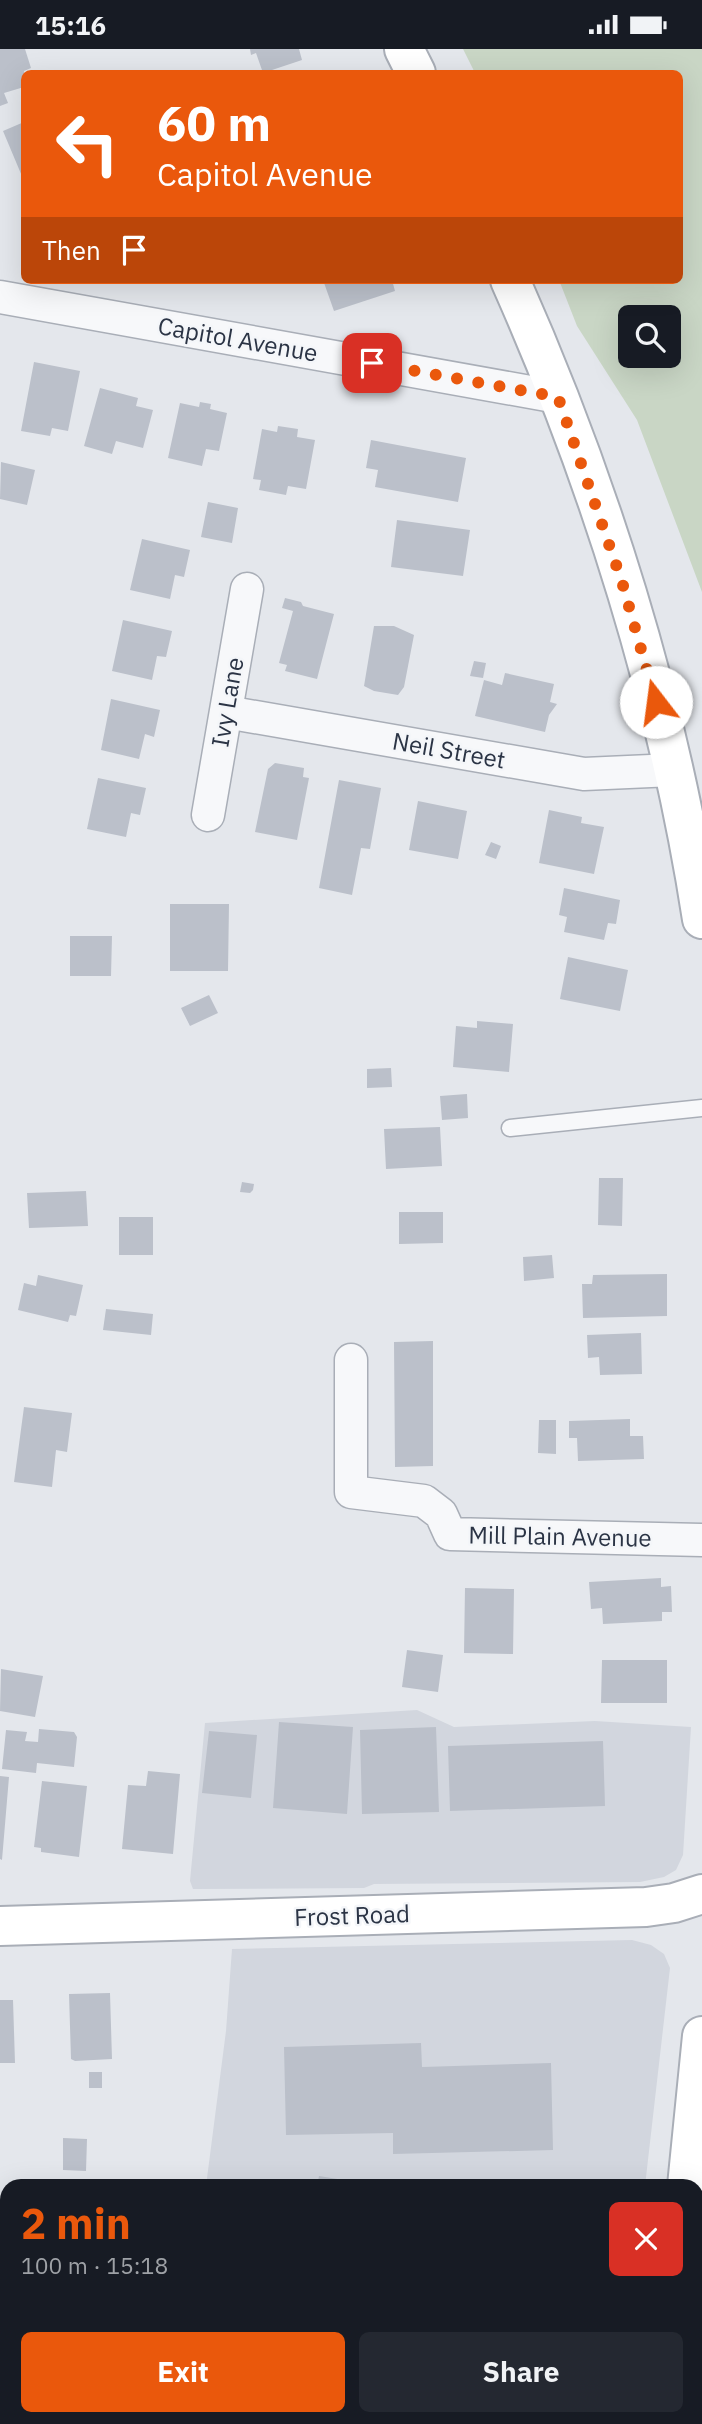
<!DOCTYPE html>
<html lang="en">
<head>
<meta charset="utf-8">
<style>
  body { margin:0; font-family:"IBM Plex Sans",sans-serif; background:#242831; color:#f1f3f6; height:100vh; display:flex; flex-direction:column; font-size:26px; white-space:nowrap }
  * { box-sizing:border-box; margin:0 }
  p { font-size:23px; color:#9ea1a6 }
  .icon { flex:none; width:38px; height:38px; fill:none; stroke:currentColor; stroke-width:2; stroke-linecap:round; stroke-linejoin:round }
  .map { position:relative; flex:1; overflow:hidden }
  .drawer { position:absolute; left:0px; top:2130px; width:704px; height:247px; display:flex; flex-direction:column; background:#171b24; border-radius:21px 21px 0 0; box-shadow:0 7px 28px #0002 }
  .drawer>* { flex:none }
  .guide { position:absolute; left:21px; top:21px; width:662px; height:214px; border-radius:10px; box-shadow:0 7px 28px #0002; background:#ea580c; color:#fff; overflow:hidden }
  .controls { position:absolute; left:618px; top:256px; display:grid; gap:14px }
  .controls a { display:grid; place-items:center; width:63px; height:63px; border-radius:10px; background:#171b24; box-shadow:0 7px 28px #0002; font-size:35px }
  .pin { position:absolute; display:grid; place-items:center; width:60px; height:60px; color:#fff; margin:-30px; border-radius:14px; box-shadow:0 4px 10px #0006 }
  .me { position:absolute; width:77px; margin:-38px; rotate:345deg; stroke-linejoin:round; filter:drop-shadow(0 0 5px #0008) }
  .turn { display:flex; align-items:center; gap:24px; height:147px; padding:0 21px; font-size:32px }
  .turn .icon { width:91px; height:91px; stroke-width:2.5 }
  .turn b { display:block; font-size:49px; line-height:60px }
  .then { display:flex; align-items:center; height:66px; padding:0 21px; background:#0003; gap:14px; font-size:26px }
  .round { display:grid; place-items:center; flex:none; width:74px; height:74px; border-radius:10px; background:#242831 }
  .overview { display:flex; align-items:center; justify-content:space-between; height:119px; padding:0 21px }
  h1 { font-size:42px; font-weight:700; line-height:52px; color:#ea580c }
  .button { display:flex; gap:14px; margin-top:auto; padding:14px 21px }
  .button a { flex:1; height:80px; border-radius:10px; background:#ea580c; color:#fff; font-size:28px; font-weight:700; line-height:80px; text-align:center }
  .button a+a { background:#242831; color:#f1f3f6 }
  .status { display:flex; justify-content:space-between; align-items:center; height:49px; padding:0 35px; background:#171b24; direction:ltr }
  .status svg { height:19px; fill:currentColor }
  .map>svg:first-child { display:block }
  .built { fill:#d2d6de }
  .green { fill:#c9d6c5; fill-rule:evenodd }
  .building { fill:#bbc0ca }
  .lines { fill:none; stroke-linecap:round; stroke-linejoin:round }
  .lane-casing { stroke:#a9aeb7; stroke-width:19 }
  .street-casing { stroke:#a9aeb7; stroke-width:35 }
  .secondary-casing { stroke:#a9aeb7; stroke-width:42 }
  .lane { stroke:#f7f8fa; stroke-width:16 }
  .street { stroke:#f7f8fa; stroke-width:32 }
  .secondary { stroke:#fff; stroke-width:38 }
  .route { stroke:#ea580c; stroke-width:12; stroke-dasharray:0 21.6 }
  .labels { text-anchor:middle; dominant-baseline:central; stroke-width:5; stroke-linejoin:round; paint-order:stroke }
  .street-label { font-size:24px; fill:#2b3445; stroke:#f4f6f9 }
</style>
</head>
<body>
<div class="status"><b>15:16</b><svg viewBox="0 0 49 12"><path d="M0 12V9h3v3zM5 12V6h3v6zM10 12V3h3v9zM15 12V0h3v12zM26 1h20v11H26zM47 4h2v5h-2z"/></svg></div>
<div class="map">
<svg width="702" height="2375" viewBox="0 0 702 2375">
  <rect width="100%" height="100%" fill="#e4e7ec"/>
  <path class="built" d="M 417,1661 L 454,1678 L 595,1672 L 691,1678 L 683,1806 L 676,1821 L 664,1828 L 640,1833 L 374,1835 L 364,1839 L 193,1840 L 190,1832 L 205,1674 Z
    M 632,1891 L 651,1896 L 664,1905 L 670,1919 L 645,2137 L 206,2137 L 226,1982 L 232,1900 Z
    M 702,2258 L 702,2375 L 682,2375 L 683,2370 L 696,2370 L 697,2290 Z"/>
  <path class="green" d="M 463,0 L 702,0 L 702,543 L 637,371 L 577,277 L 559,231 L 679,231 L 679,24 L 475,24 ZM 630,268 L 668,268 L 668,306 L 630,306 Z"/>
  <path class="building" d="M 0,0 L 25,0 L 31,19 L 24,22 L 24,38 L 4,44 L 8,54 L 0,57 Z
    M 250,0 L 299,0 L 302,11 L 263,24 L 256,4 L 251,6 Z
    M 24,73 L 24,132 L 3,82 Z
    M 323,231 L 392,231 L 395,242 L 334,262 Z
    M 34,313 L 80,322 L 68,382 L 52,379 L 50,387 L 21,382 Z
    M 100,339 L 138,349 L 136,357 L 153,361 L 143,399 L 116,392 L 112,405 L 84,397 Z
    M 200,353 L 211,355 L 210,360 L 227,364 L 219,402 L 206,400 L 202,417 L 168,409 L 180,354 L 199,358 Z
    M 278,377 L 298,380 L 297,388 L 315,391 L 306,440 L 288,437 L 286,446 L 259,441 L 261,431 L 253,430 L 262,380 L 277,383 Z
    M 371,391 L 466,409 L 458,453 L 375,438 L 378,421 L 366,419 Z
    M 1,413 L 35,421 L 27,456 L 0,450 Z
    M 208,453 L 238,459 L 232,494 L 201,488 Z
    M 397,471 L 470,481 L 463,527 L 391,518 Z
    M 142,490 L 190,501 L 184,528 L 175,526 L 170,550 L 130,541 Z
    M 285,549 L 301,553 L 303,557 L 334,565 L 317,630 L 285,622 L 287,616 L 279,614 L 293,562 L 282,559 Z
    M 123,571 L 172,582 L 166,608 L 157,607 L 152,631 L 112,622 Z
    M 374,577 L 394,577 L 414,586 L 404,638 L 398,646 L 374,642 L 364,637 Z
    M 474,612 L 486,614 L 483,629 L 470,627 Z
    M 505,624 L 554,635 L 550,653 L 557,655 L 549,666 L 545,683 L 475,667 L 484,631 L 502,636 Z
    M 111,650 L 160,661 L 154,688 L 145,685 L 139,710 L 101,701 Z
    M 275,714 L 304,719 L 303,728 L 309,729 L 297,791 L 255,783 L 268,720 Z
    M 98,729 L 146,739 L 140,766 L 131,764 L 126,788 L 87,780 Z
    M 339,731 L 381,739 L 370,800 L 361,799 L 352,846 L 319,839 Z
    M 418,752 L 467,762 L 458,810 L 409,801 Z
    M 549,761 L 582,768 L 581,774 L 604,778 L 594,825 L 539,814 Z
    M 491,793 L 501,797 L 496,810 L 485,806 Z
    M 564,839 L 620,851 L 616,875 L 608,874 L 604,891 L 564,883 L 567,868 L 559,866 Z
    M 170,855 L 229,855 L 228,922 L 170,922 Z
    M 70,887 L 112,887 L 111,927 L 70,927 Z
    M 568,908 L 628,921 L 620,962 L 560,950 Z
    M 209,946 L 218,964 L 190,977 L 181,959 Z
    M 477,972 L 513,975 L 509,1023 L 453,1018 L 456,977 L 477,979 Z
    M 391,1019 L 392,1038 L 367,1039 L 367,1020 Z
    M 467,1045 L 468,1069 L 442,1071 L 440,1047 Z
    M 440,1078 L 442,1117 L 386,1120 L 384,1080 Z
    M 599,1129 L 623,1129 L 622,1177 L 598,1176 Z
    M 242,1133 L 254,1135 L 253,1141 L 250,1144 L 240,1143 Z
    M 86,1142 L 88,1177 L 29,1179 L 27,1144 Z
    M 399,1163 L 443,1163 L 443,1194 L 399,1195 Z
    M 119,1168 L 153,1168 L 153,1206 L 119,1206 Z
    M 552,1206 L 554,1229 L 524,1232 L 523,1208 Z
    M 667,1225 L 667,1267 L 583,1269 L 582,1235 L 592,1235 L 593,1226 Z
    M 38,1226 L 83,1236 L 76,1267 L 70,1266 L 68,1273 L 18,1261 L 24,1234 L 36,1237 Z
    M 106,1260 L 153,1265 L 151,1286 L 103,1281 Z
    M 641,1284 L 642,1325 L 600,1326 L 599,1308 L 588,1309 L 587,1286 Z
    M 433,1292 L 433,1417 L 395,1418 L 394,1293 Z
    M 24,1358 L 72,1364 L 67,1403 L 56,1401 L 52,1438 L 14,1433 Z
    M 630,1370 L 630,1387 L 643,1387 L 644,1410 L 578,1412 L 577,1389 L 569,1389 L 569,1372 Z
    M 539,1371 L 556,1371 L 556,1405 L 538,1404 Z
    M 661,1529 L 661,1538 L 671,1537 L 672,1563 L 662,1563 L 662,1572 L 603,1575 L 602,1559 L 591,1560 L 589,1533 Z
    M 465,1539 L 514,1540 L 513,1605 L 464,1604 Z
    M 407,1601 L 443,1606 L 438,1643 L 402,1638 Z
    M 602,1611 L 667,1611 L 667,1654 L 601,1654 Z
    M 1,1620 L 43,1627 L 35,1668 L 0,1662 Z
    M 279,1673 L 353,1678 L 347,1765 L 273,1759 Z
    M 436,1678 L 439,1763 L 362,1765 L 360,1681 Z
    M 39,1680 L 74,1683 L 77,1688 L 74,1718 L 37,1714 L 36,1724 L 2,1720 L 6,1681 L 27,1683 L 25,1692 L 38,1693 Z
    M 209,1682 L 257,1686 L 251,1749 L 202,1744 Z
    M 603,1692 L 605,1757 L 450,1762 L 448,1697 Z
    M 148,1722 L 180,1725 L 173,1805 L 122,1800 L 128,1736 L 146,1737 Z
    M 0,1727 L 9,1728 L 2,1811 L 0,1810 Z
    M 42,1732 L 87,1737 L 79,1808 L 41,1803 L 41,1799 L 34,1798 Z
    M 110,1944 L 112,2010 L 75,2012 L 71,2010 L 69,1945 Z
    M 0,1951 L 13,1951 L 15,2014 L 0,2014 Z
    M 421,1994 L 422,2018 L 551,2014 L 553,2101 L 393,2105 L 393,2084 L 286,2086 L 284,1998 Z
    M 89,2023 L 102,2023 L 102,2039 L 89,2039 Z
    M 63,2089 L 87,2090 L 86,2122 L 63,2121 Z
    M 319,2127 L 368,2135 L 368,2137 L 317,2137 Z
    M 0,2314 L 7,2314 L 7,2356 L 0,2356 Z
    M 167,2370 L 195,2370 L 195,2374 L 167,2374 Z"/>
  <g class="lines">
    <g class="lane-casing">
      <path id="lane" d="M 510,1079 L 702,1059"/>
    </g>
    <g class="street-casing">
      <path id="street" d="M 0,248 L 558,348
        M 226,663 L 584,725 L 673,721
        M 208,766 L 247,540
        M 351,1311 L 351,1443 L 424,1452 L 441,1465 L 450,1485 L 702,1491"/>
    </g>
    <g class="secondary-casing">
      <path id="secondary" d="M 404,0 L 416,24
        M 510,231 C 600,433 668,651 702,870
        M 0,1877 L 646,1858 L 674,1854 L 702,1845
        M 687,2137 L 702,1987
        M 650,2375 L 651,2370"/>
    </g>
    <use href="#lane" class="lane"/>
    <use href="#street" class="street"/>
    <use href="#secondary" class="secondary"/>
  </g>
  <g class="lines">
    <path class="route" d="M 372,314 L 558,348 L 622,533 L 656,653"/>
  </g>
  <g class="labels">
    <g class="street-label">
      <text transform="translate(238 290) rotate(10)">Capitol Avenue</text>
      <text transform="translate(227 653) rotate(-80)">Ivy Lane</text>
      <text transform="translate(449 701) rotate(10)">Neil Street</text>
      <text transform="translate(560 1487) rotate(1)">Mill Plain Avenue</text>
      <text transform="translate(352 1866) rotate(-2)">Frost Road</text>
    </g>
  </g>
</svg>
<div class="controls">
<a><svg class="icon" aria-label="search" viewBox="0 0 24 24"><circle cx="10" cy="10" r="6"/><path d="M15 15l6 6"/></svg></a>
</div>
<div class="pin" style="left:372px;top:314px;background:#d93025"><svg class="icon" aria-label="arrive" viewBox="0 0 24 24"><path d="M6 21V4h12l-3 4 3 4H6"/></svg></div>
<svg class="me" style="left:656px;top:653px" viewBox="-20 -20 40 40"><circle r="19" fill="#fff"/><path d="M0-13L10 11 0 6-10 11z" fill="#ea580c"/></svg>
<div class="guide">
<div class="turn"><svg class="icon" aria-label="left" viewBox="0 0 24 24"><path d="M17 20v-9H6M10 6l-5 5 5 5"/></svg><div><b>60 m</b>Capitol Avenue</div></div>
<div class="then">Then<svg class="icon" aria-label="arrive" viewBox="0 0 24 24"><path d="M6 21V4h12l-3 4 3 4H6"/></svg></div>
</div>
<section class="drawer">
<div class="overview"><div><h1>2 min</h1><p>100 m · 15:18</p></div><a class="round" style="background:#d93025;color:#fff"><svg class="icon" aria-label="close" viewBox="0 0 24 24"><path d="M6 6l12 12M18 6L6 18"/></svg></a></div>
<div class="button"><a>Exit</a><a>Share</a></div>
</section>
</div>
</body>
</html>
